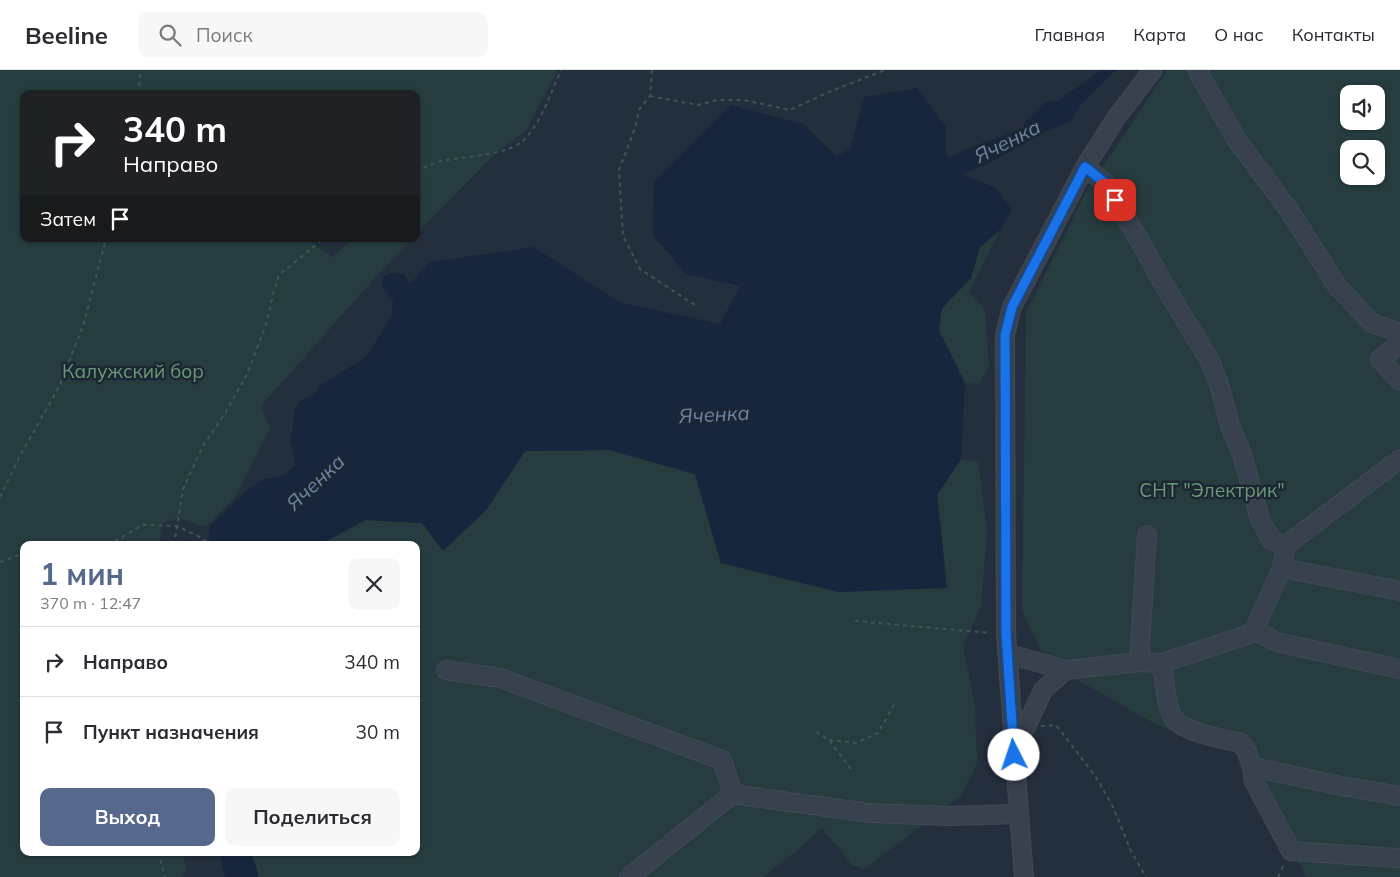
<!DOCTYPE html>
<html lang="ru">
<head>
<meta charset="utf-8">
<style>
  body { margin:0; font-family:Mulish,sans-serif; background:#f7f7f7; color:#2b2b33; height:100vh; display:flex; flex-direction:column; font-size:19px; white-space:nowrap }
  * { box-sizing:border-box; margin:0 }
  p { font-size:16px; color:#7c7c81 }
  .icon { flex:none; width:28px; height:28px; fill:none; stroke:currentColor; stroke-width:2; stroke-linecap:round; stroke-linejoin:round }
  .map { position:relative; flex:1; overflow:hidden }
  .panel { position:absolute; left:20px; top:471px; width:400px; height:315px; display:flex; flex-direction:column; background:#fff; border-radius:10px; box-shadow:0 1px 4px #0004 }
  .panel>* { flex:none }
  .banner { position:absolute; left:20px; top:20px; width:400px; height:152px; border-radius:10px; box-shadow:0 1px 4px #0004; background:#202124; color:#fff; overflow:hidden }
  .tools { position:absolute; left:1340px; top:15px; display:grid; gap:10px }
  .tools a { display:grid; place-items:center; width:45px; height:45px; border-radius:10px; background:#fff; box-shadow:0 1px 4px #0004; font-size:25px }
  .pin { position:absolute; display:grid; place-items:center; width:42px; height:42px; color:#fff; margin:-21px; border-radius:10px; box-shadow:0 2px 8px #0006 }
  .me { position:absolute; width:55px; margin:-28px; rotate:356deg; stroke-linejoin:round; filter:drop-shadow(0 0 4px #0008) }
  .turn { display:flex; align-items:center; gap:18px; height:105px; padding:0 20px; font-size:22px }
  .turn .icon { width:65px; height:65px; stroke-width:2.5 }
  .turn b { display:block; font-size:35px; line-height:42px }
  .then { display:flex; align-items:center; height:48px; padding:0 20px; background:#0003; gap:10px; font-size:19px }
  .round { display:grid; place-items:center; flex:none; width:52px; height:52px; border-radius:10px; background:#f7f7f7 }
  .overview { display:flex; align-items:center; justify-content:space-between; height:85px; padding:0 20px }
  h1 { font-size:30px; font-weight:700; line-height:38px; color:#56698c }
  .primary-button { display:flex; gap:10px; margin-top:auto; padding:10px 20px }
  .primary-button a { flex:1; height:58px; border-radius:10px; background:#56698c; color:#fff; font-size:20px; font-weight:700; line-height:58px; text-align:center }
  .primary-button a+a { background:#f7f7f7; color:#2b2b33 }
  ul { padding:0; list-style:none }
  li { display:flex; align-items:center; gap:15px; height:70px; padding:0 20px; border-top:1px solid #e1e1e2 }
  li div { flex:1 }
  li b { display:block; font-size:19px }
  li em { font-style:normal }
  header { display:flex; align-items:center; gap:30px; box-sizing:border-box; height:70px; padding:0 25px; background:#fff; border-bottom:1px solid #e1e1e2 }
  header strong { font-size:24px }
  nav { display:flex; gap:28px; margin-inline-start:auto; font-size:18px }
  .search { width:350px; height:45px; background:#f7f7f7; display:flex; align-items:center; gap:12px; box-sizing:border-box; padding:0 18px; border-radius:10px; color:#7c7c81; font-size:19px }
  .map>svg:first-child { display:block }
  .green { fill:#263c3f; fill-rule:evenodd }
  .water { fill:#17263c }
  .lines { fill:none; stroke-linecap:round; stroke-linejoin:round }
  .minor-casing { stroke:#414a57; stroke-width:20 }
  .path { stroke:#3f5557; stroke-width:2; stroke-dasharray:4 4; stroke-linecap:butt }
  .minor { stroke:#38414e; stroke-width:18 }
  .route-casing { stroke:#114b97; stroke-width:12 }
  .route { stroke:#1a73e8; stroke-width:9 }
  .labels { text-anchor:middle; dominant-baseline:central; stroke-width:5; stroke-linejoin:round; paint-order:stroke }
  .park-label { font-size:19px; fill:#6b9a76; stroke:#1d2633 }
  .water-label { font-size:20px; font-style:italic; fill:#6d86a8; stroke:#1d2633 }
</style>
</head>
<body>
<header>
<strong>Beeline</strong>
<div class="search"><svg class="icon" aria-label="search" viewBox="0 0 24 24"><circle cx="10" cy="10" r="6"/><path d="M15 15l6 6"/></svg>Поиск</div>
<nav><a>Главная</a><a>Карта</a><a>О нас</a><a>Контакты</a></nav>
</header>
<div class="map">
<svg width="1400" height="807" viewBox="0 0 1400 807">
  <rect width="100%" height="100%" fill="#242f3e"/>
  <path class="green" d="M 0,0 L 558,0 L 526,61 L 498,81 L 416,164 L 416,24 L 24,24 L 24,169 L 317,169 L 312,173 L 333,187 L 352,169 L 412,169 L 390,191 L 261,336 L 270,358 L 236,426 L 206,457 L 179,448 L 161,454 L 160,475 L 24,475 L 24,782 L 183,783 L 186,799 L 183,807 L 0,807 Z
    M 1167,0 L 1400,0 L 1400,807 L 1306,807 L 1240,684 L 1169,660 L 1148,650 L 1081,612 L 1040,579 L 1022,541 L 1026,242 L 1086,122 ZM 1349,24 L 1376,24 L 1376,51 L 1349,51 ZM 1349,79 L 1376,79 L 1376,106 L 1349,106 Z
    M 1000,160 L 969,222 L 985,240 L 989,296 L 979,314 L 965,313 L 938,260 L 942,238 L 971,208 L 980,177 Z
    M 610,380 L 695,404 L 721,493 L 947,518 L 937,425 L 961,389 L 978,392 L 987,459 L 981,537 L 963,575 L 975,635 L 977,693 L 962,725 L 865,799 L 852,795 L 822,758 L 800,778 L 763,807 L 258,807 L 258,803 L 251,783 L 416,782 L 416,475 L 319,475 L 366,450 L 422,453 L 486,440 L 525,381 Z"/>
  <path class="water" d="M 1100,0 L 1116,0 L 1080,36 L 1070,52 L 1045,62 L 991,92 L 963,104 L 996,118 L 1012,140 L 1000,160 L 980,177 L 971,208 L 942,238 L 939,260 L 965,313 L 961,389 L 937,425 L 947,518 L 838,522 L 721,493 L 695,404 L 610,380 L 525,381 L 486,440 L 443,481 L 422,453 L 366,450 L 319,475 L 209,475 L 209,456 C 225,442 239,425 257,413 C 271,403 281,414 295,395 C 293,384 294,380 290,369 L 292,362 L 295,339 L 300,331 L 314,324 L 321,315 L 366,287 L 391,247 L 393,230 L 382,218 L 383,207 L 391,203 L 404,204 L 410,214 L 430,192 L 534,177 L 619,232 L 720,254 L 740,216 L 686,204 L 653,165 L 654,111 L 731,35 L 803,54 L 836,86 L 850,79 L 864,27 L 917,18 L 946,57 L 945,76 L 948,88 L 969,78 L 1023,59 L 1025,52 L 1045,32 L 1057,31 L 1092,7 Z
    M 219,783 L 251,783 L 258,803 L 258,807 L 225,807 Z"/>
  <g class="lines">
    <g class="minor-casing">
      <path id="minor" d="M 1197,0 L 1238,72 L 1291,143 L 1337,216 L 1372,253 L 1400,263
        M 1085,97 L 1105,113 L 1141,173 L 1164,215 L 1210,291 L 1220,317 L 1230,356 L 1242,384 L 1260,449 L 1272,471 L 1286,475 L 1400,389
        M 1400,274 L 1380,289 L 1400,311
        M 1147,465 L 1139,592 L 1162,593 L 1247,565 L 1254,560 L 1282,498 L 1286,475
        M 1282,498 L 1400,521
        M 1254,560 L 1276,572 L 1400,599
        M 1008,584 L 1066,600 L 1139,592
        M 1162,593 C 1164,607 1166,640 1175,650 C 1186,663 1224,669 1241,673 L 1247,682 L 1252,697 L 1341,716 L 1400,726
        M 446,600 L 500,608 L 722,690 L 733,724 L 869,743 L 948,746 L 1019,744
        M 1013,665 L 1026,657 L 1043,620 L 1066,600
        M 1252,697 L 1254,711 L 1291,781 L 1396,788
        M 629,807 L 733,724
        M 1024,807 L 1019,744 L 1006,564 L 1005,265 L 1012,237 L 1085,97 L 1116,48 L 1153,0"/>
    </g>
    <path class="path" d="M 652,0 L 650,26 L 639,40 L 635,58 L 619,100 L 623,166 L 640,199 L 698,237
      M 138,24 L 141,0
      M 650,26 L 698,35 L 717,30 L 744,30 L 790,40 L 831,21 L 885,0
      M 416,101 C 424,98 433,93 441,91 C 461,87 505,85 520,73 C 539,59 551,22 561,0
      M 0,427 L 21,384 L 59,317 L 83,256 L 106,169
      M 65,475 L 81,473 L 93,475
      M 108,475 L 143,455 L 177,456 L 202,468 L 210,475
      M 174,475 L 183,419 L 203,376 L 226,342 L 247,304 L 267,252 L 273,224 L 279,205 L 323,169
      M 0,492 L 24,483
      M 855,551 L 991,563
      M 1041,656 L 1056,655 L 1096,707 L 1113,737 L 1131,781 L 1146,807
      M 816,662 L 829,670 L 851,699
      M 829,670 L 856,673 L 878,663 L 895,633
      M 158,782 L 165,807
      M 1278,807 L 1284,794"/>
    <use href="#minor" class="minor"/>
  </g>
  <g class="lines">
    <g class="route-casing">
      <path id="route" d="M 1014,685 L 1006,564 L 1005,265 L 1012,237 L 1085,97 L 1105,113 L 1115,130"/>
    </g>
    <use href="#route" class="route"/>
  </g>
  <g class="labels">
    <g class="park-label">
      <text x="133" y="301">Калужский бор</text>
      <text x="1212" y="420">СНТ "Электрик"</text>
    </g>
    <g class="water-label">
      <text transform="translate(1007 71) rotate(-27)">Яченка</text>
      <text transform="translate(714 344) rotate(-3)">Яченка</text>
      <text transform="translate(315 412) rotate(-43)">Яченка</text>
    </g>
  </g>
</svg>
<div class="tools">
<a><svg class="icon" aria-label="sound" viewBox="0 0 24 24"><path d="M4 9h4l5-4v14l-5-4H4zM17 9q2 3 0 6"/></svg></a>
<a><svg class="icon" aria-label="search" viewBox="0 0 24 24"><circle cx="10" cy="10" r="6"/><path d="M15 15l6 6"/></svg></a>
</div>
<div class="pin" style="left:1115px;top:130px;background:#d93025"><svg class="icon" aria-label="arrive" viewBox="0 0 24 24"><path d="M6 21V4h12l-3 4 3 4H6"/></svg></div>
<svg class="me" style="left:1014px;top:685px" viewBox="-20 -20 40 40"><circle r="19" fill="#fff"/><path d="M0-13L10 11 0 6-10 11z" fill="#1a73e8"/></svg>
<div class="banner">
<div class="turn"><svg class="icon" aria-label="right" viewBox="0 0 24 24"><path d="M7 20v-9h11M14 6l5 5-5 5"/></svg><div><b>340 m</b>Направо</div></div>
<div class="then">Затем<svg class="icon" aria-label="arrive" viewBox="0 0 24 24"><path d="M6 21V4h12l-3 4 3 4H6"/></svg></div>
</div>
<section class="panel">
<div class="overview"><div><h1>1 мин</h1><p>370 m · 12:47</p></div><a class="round"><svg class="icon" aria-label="close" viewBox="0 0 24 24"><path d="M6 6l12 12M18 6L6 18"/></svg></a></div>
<ul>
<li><svg class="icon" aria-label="right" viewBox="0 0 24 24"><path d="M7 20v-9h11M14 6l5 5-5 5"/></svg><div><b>Направо</b></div><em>340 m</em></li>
<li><svg class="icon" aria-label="arrive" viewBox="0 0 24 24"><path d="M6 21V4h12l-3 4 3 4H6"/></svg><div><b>Пункт назначения</b></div><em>30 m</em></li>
</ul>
<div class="primary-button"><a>Выход</a><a>Поделиться</a></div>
</section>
</div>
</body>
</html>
